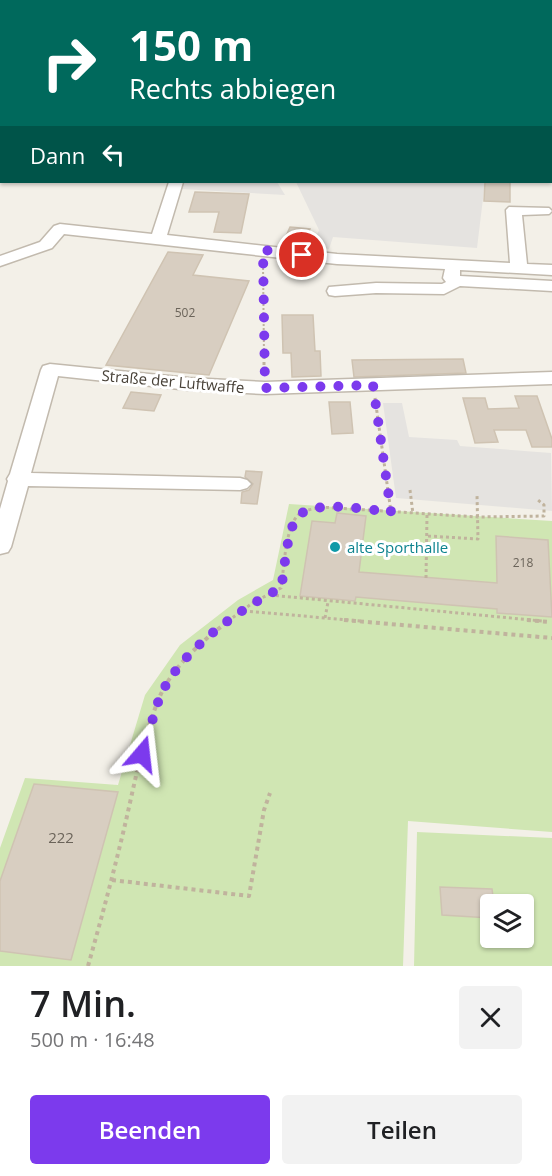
<!DOCTYPE html>
<html lang="de">
<head>
<meta charset="utf-8">
<style>
  body { margin:0; font-family:"Open Sans",sans-serif; background:#f2f2f2; color:#202124; height:100vh; display:flex; flex-direction:column; font-size:22px; white-space:nowrap }
  * { box-sizing:border-box; margin:0 }
  p { font-size:20px; color:#757577 }
  .icon { flex:none; width:33px; height:33px; fill:none; stroke:currentColor; stroke-width:2; stroke-linecap:round; stroke-linejoin:round }
  .map { position:relative; height:966px; overflow:hidden }
  .sheet { display:flex; flex-direction:column; background:#fff; flex:1 }
  .sheet>* { flex:none }
  .guide { position:absolute; left:0px; top:0px; width:552px; height:183px; box-shadow:0 2px 4px #0004; background:#00695c; color:#fff; overflow:hidden }
  .fabs { position:absolute; left:480px; top:894px; display:grid; gap:12px }
  .fabs a { display:grid; place-items:center; width:54px; height:54px; border-radius:6px; background:#fff; box-shadow:0 2px 4px #0004; font-size:30px }
  .pin { position:absolute; display:grid; place-items:center; width:51px; height:51px; color:#fff; margin:-26px; border:3px solid #fff; border-radius:50%; box-shadow:0 2px 6px #0007 }
  .me { position:absolute; width:66px; margin:-33px; rotate:17deg; stroke-linejoin:round; filter:drop-shadow(0 0 4px #0008) }
  .turn { display:flex; align-items:center; gap:21px; height:126px; padding:0 30px; font-size:27px }
  .turn .icon { width:78px; height:78px; stroke-width:2.5 }
  .turn b { display:block; font-size:42px; line-height:51px }
  .then { display:flex; align-items:center; height:57px; padding:0 30px; background:#0003; gap:12px; font-size:22px }
  .round { display:grid; place-items:center; flex:none; width:63px; height:63px; border-radius:6px; background:#f2f2f2 }
  .head { display:flex; align-items:center; justify-content:space-between; height:102px; padding:0 30px }
  h1 { font-size:36px; font-weight:600; line-height:45px }
  .button { display:flex; gap:12px; margin-top:auto; padding:12px 30px }
  .button a { flex:1; height:69px; border-radius:6px; background:#7c3aed; color:#fff; font-size:24px; font-weight:600; line-height:69px; text-align:center }
  .button a+a { background:#f2f2f2; color:#202124 }
  .map>svg:first-child { display:block }
  .green { fill:#d0e6b3; fill-rule:evenodd }
  .parking { fill:#e5e3e0 }
  .building { fill:#d8cec1; stroke:#cfc3b2; stroke-width:1.5 }
  .lines { fill:none; stroke-linecap:round; stroke-linejoin:round }
  .minor-casing { stroke:#c2baae; stroke-width:3 }
  .path-far2 { stroke:#c0b39d; stroke-width:2; stroke-dasharray:2 2; stroke-linecap:butt }
  .path-far1 { stroke:#c0b39d; stroke-width:3; stroke-dasharray:3 3; stroke-linecap:butt }
  .path { stroke:#c0b39d; stroke-width:4; stroke-dasharray:4 4; stroke-linecap:butt }
  .minor { fill:#fff; fill-rule:evenodd }
  .route { stroke:#7c3aed; stroke-width:10; stroke-dasharray:0 18 }
  .culture-dot { fill:#0f9aa8; stroke:#fff; stroke-width:2 }
  .labels { text-anchor:middle; dominant-baseline:central; stroke-width:6; stroke-linejoin:round; paint-order:stroke }
  .number-label { font-size:12px; fill:#6b645a }
  .street-label { font-size:15px; fill:#474037; stroke:#fff }
  .culture-label { font-size:15px; fill:#0d838f; stroke:#fff; text-anchor:start }
  .near-number-label { font-size:15px; fill:#6b645a }
</style>
</head>
<body>
<div class="map">
<svg width="552" height="966" viewBox="0 0 552 966">
  <rect width="100%" height="100%" fill="#f3f0e8"/>
  <path class="green" d="M 0,0 L 190,0 L 2,2 L 1,29 Z
    M 289,504 L 552,521 L 552,832 L 408,821 L 403,966 L 0,966 L 0,848 L 25,778 L 118,785 L 145,695 L 180,645 L 238,600 L 273,580 Z
    M 417,832 L 552,838 L 552,966 L 414,966 ZM 490,904 L 524,904 L 524,938 L 490,938 Z"/>
  <path class="parking" d="M 183,182 L 277,182 L 285,195 L 181,189 Z
    M 296,182 L 485,182 L 477,248 L 333,237 L 329,249 L 312,247 L 319,230 Z
    M 383,403 L 402,403 L 409,437 L 457,440 L 460,446 L 551,453 L 552,511 L 396,498 Z"/>
  <path class="building" d="M 485,182 L 510,182 L 510,202 L 484,201 Z
    M 195,192 L 249,194 L 241,233 L 214,232 L 219,212 L 189,212 Z
    M 290,227 L 310,229 L 304,245 L 283,243 Z
    M 168,252 L 203,255 L 193,275 L 249,281 L 209,375 L 106,365 Z
    M 282,315 L 313,315 L 315,351 L 320,351 L 321,376 L 292,377 L 291,353 L 283,353 Z
    M 463,359 L 466,373 L 354,377 L 352,360 Z
    M 131,392 L 161,395 L 154,411 L 123,408 Z
    M 515,396 L 537,396 L 552,439 L 552,447 L 532,447 L 526,430 L 494,430 L 498,442 L 475,443 L 463,398 L 485,398 L 488,409 L 519,408 Z
    M 329,402 L 350,402 L 353,433 L 332,434 Z
    M 246,471 L 262,472 L 257,504 L 241,503 L 242,492 L 249,490 L 253,484 L 245,477 Z
    M 337,513 L 366,516 L 359,572 L 497,583 L 496,536 L 548,540 L 552,617 L 497,613 L 497,609 L 356,597 L 355,601 L 300,596 L 312,521 L 335,523 Z
    M 34,784 L 118,792 L 71,960 L 0,951 L 0,881 Z
    M 440,887 L 492,889 L 494,904 L 490,904 L 490,918 L 442,915 Z"/>
  <g class="lines">
    <g class="minor-casing">
      <path id="minor" d="M 251,0 L 264,0 L 250,2 Z
        M 454,0 L 465,0 L 466,2 L 455,2 Z
        M 550,38 L 552,38 L 552,44 L 550,44 Z
        M 2,72 L 2,81 L 0,82 L 0,73 Z
        M 550,76 L 552,77 L 552,85 L 550,84 Z
        M 550,97 L 552,97 L 552,105 L 550,105 Z
        M 169,182 L 183,182 L 167,235 L 337,254 L 510,263 L 506,210 L 509,207 L 549,208 L 552,211 L 549,214 L 522,215 L 527,264 L 552,265 L 552,275 L 460,270 L 460,276 L 552,281 L 552,291 L 460,286 L 444,294 L 376,293 L 335,296 L 329,295 L 327,291 L 329,287 L 376,283 L 442,284 L 446,282 L 443,278 L 445,269 L 337,264 L 64,234 L 52,248 L 0,266 L 0,256 L 40,242 L 54,226 L 60,224 L 152,234 Z
        M 50,364 L 189,378 L 265,382 L 552,372 L 552,384 L 265,394 L 189,390 L 58,376 L 31,473 L 240,478 L 247,480 L 251,484 L 247,488 L 240,490 L 28,486 L 11,547 L 8,552 L 0,554 L 0,509 L 8,481 L 7,479 L 10,474 L 41,370 L 43,366 Z"/>
    </g>
    <path class="path-far2" d="M 263,264 L 264,357"/>
    <path class="path-far1" d="M 264,356 L 264,374
      M 375,398 L 391,512
      M 410,490 L 413,514
      M 428,536 L 478,539 L 477,495
      M 426,578 L 427,515
      M 270,595 L 542,621
      M 244,611 L 361,621
      M 325,618 L 328,602
      M 228,621 L 254,602 L 281,588 C 284,570 285,528 298,515 C 304,510 313,509 320,507 L 478,517 L 544,516 L 544,505 L 538,500"/>
    <path class="path" d="M 344,620 L 552,638
      M 527,620 L 550,622
      M 112,880 L 249,896 L 264,810 L 270,793
      M 88,966 C 101,920 113,875 124,829 C 134,787 143,736 160,696 C 173,666 204,639 230,620"/>
    <use href="#minor" class="minor"/>
  </g>
  <g class="lines">
    <path class="route" d="M 142,754 C 149,735 153,715 160,697 C 179,652 239,609 281,588 C 285,569 286,535 296,519 C 308,498 369,510 391,512 L 373,385 L 265,388 L 263,250 L 302,255"/>
  </g>
  <circle class="culture-dot" cx="335" cy="547" r="6"/>
  <g class="labels">
    <g class="number-label">
      <text x="185" y="312">502</text>
      <text x="523" y="562">218</text>
    </g>
    <g class="street-label">
      <text transform="translate(173 381) rotate(5)">Straße der Luftwaffe</text>
    </g>
    <g class="culture-label">
      <text x="347" y="547">alte Sporthalle</text>
    </g>
    <g class="near-number-label">
      <text x="61" y="837">222</text>
    </g>
  </g>
</svg>
<div class="fabs">
<a><svg class="icon" aria-label="layers" viewBox="0 0 24 24"><path d="M12 4l9 5-9 5-9-5zM3 14l9 5 9-5"/></svg></a>
</div>
<div class="pin" style="left:302px;top:255px;background:#d93025"><svg class="icon" aria-label="arrive" viewBox="0 0 24 24"><path d="M6 21V4h12l-3 4 3 4H6"/></svg></div>
<svg class="me" style="left:142px;top:754px" viewBox="-20 -20 40 40"><path d="M0-17L14 15 0 8-14 15z" fill="#7c3aed" stroke="#fff" stroke-width="4"/></svg>
<div class="guide">
<div class="turn"><svg class="icon" aria-label="right" viewBox="0 0 24 24"><path d="M7 20v-9h11M14 6l5 5-5 5"/></svg><div><b>150 m</b>Rechts abbiegen</div></div>
<div class="then">Dann<svg class="icon" aria-label="left" viewBox="0 0 24 24"><path d="M17 20v-9H6M10 6l-5 5 5 5"/></svg></div>
</div>
</div>
<section class="sheet">
<div class="head"><div><h1>7 Min.</h1><p>500 m · 16:48</p></div><a class="round"><svg class="icon" aria-label="close" viewBox="0 0 24 24"><path d="M6 6l12 12M18 6L6 18"/></svg></a></div>
<div class="button"><a>Beenden</a><a>Teilen</a></div>
</section>
</body>
</html>
